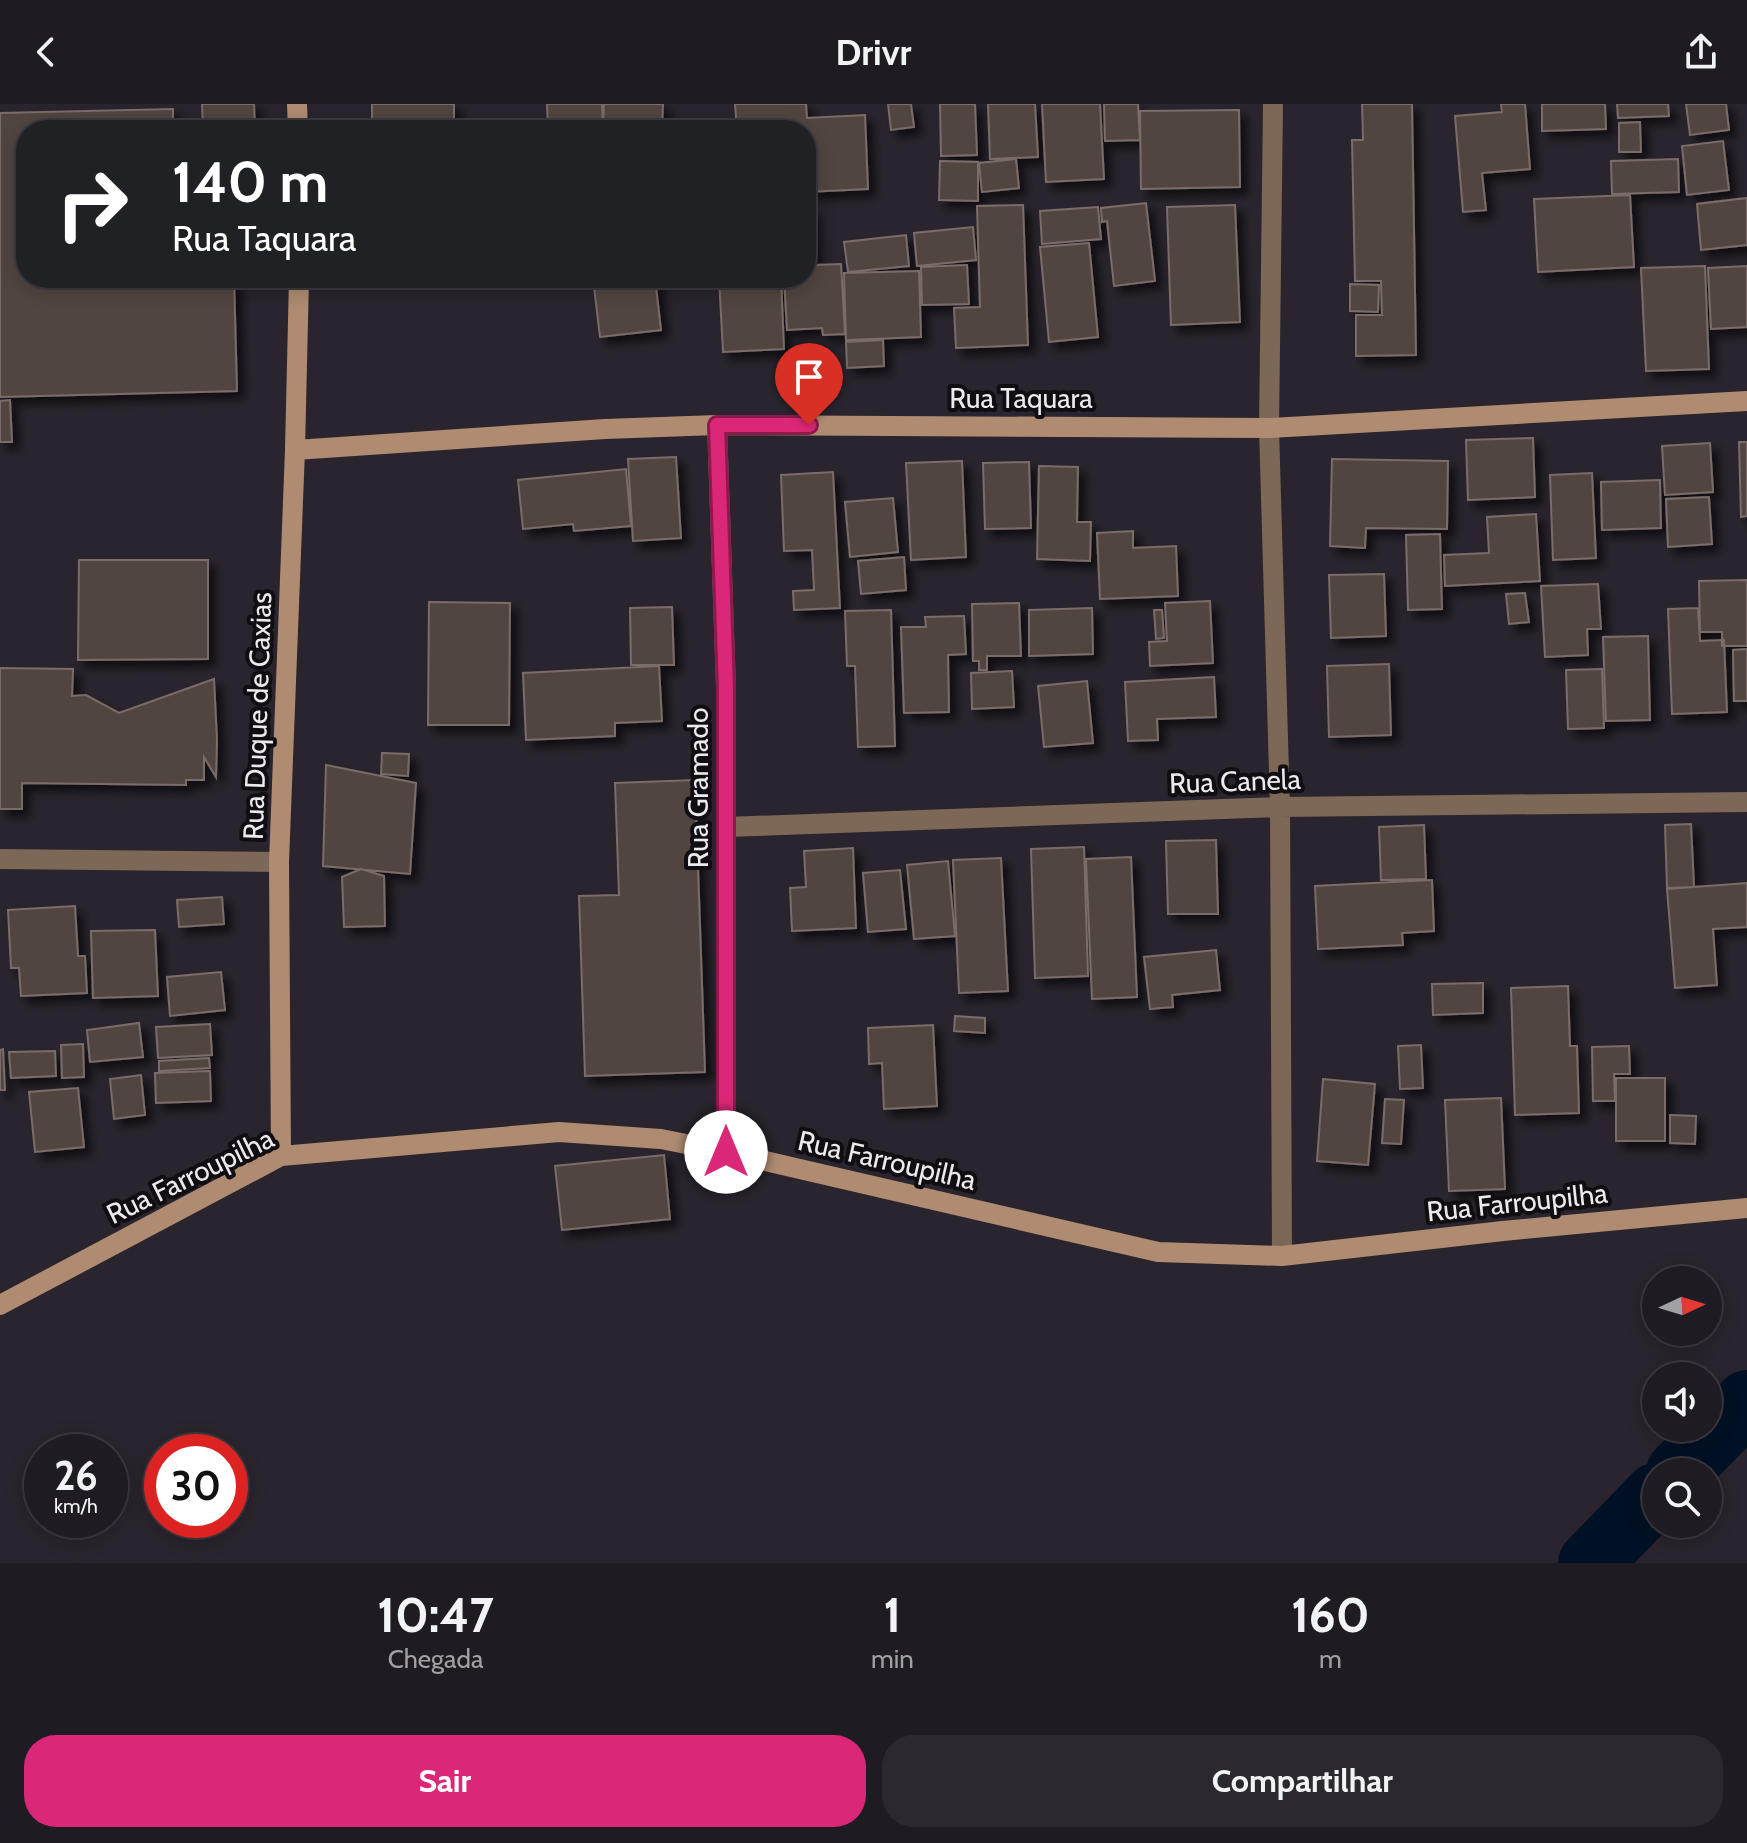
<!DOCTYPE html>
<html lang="pt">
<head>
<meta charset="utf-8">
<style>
  body { margin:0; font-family:Cabin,sans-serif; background:#2c282f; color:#f1f3f6; height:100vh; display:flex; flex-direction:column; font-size:30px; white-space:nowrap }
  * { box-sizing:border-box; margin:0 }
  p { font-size:26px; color:#a1a1a5 }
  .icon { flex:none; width:44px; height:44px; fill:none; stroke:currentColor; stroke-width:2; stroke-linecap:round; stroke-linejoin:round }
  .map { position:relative; height:1459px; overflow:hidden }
  .details { display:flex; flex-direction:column; background:#1f1b22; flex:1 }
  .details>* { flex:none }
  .top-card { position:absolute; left:16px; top:16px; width:800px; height:168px; border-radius:32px; box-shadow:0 4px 20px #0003,0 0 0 2px #3c3940; background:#202124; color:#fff; overflow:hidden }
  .needle { width:52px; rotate:86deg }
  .controls { position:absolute; left:1642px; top:1162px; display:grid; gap:16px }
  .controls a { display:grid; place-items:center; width:80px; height:80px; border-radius:50%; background:#1f1b22; box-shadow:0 4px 20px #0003,0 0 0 2px #3c3940; font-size:40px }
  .speed { position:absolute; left:24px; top:1330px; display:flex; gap:16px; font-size:40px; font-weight:700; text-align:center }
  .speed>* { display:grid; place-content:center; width:104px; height:104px; border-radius:50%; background:#1f1b22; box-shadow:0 4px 20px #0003,0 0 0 2px #3c3940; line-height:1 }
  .speed small { font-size:20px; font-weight:400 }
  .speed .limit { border:12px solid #d22; background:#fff; color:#111 }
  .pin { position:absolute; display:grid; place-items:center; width:68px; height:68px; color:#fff; margin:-82px -34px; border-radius:50% 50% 50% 0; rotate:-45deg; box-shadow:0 0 8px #0007 }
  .pin .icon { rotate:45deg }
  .me { position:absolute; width:88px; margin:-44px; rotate:0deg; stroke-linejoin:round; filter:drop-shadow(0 0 6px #0008) }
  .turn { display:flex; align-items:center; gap:28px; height:168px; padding:0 24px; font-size:36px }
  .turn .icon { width:104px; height:104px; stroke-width:2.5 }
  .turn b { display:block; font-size:56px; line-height:68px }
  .eta { display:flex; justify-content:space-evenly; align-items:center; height:136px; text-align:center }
  .eta b { font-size:48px; font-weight:700; line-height:56px }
  .action { display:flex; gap:16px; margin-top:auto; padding:16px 24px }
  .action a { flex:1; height:92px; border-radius:32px; background:#db2777; color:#fff; font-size:32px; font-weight:700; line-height:92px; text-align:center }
  .action a+a { background:#2c282f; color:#f1f3f6 }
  header { display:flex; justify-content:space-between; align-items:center; height:104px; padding:0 24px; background:#1f1b22; font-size:36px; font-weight:700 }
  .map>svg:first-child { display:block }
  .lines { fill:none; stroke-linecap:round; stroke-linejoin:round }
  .river { stroke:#001125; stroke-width:64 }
  .building { fill:#514441; stroke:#7a6c69; stroke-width:2; filter:url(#shadow) }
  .street { stroke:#7d6757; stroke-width:20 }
  .secondary { stroke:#af8c71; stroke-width:20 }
  .route-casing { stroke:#8e194d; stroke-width:20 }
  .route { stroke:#db2777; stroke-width:14 }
  .labels { text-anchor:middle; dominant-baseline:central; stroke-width:8; stroke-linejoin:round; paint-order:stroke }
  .street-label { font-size:28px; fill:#ede9f0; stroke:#100e12 }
</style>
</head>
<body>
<header><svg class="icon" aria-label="back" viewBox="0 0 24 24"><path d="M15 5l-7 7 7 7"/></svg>Drivr<svg class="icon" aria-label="share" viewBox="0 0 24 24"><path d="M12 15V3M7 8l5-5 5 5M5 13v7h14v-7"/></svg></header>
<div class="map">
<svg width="1747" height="1459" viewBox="0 0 1747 1459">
  <defs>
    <filter id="shadow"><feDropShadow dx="7" dy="7" stdDeviation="4" flood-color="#0009"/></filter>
  </defs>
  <rect width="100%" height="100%" fill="#29242d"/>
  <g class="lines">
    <path class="river" d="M 1678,1368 L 1747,1298
      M 1590,1459 L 1656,1391"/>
  </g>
  <path class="building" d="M 202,0 L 254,0 L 255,26 L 203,26 Z
    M 372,0 L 454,0 L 454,26 L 372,26 Z
    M 547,0 L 602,0 L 603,23 L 548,26 Z
    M 604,0 L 663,0 L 662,26 L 603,26 Z
    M 735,0 L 806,0 L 807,14 L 865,11 L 868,85 L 806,88 L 806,26 L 737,26 Z
    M 888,0 L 911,0 L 914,23 L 891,26 Z
    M 940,0 L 975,0 L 977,51 L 941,52 Z
    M 988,0 L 1035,0 L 1038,53 L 990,55 Z
    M 1042,0 L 1100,0 L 1104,75 L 1046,78 Z
    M 1104,0 L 1138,0 L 1140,36 L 1105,37 Z
    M 1362,0 L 1412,0 L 1416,251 L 1356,252 L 1356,211 L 1382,211 L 1381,177 L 1355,177 L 1352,36 L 1363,36 Z
    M 1501,0 L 1525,0 L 1530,65 L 1482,69 L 1486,106 L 1463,108 L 1455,12 L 1502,8 Z
    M 1542,0 L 1605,0 L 1606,25 L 1542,27 Z
    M 1617,0 L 1668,0 L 1669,12 L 1618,14 Z
    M 1686,0 L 1726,0 L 1729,26 L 1690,31 Z
    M 173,5 L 173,26 L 26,26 L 26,174 L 234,174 L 237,287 L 0,293 L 0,9 Z
    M 1239,6 L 1240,83 L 1141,85 L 1140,7 Z
    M 1640,18 L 1641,48 L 1619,48 L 1619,19 Z
    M 1723,37 L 1729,86 L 1687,91 L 1682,42 Z
    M 1016,55 L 1019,84 L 982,88 L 979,59 Z
    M 1678,55 L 1679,88 L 1612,90 L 1611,57 Z
    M 940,57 L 978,58 L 978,97 L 939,96 Z
    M 1630,91 L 1634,163 L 1538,168 L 1534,95 Z
    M 1747,94 L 1747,141 L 1701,146 L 1697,100 Z
    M 1146,99 L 1155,177 L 1114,182 L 1107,117 L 1102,118 L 1101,104 Z
    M 1023,101 L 1028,241 L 956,244 L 954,204 L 980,203 L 977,102 Z
    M 1235,101 L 1240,218 L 1171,221 L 1167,103 Z
    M 1098,103 L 1101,135 L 1042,140 L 1040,107 Z
    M 812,104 L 815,161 L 841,160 L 845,230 L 823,231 L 822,224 L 787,226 L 784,174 L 806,174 L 806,105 Z
    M 973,123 L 976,156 L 917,162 L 914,129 Z
    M 906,131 L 909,162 L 848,168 L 844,138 Z
    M 1089,139 L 1098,233 L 1049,238 L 1040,143 Z
    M 967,161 L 969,200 L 922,201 L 921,163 Z
    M 1705,162 L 1709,265 L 1646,267 L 1641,164 Z
    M 1747,162 L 1747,223 L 1711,225 L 1708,164 Z
    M 919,167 L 921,233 L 846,236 L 844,169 Z
    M 593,174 L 655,174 L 661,226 L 600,233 Z
    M 719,174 L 781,174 L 784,245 L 723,248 Z
    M 1350,180 L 1379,181 L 1378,208 L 1350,207 Z
    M 883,236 L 884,262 L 847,264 L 846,238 Z
    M 10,296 L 12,338 L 0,338 L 0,297 Z
    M 1533,334 L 1535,393 L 1468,396 L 1466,336 Z
    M 1739,338 L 1747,338 L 1747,412 L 1741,413 Z
    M 1710,339 L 1713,388 L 1665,391 L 1662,342 Z
    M 676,353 L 681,434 L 633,437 L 628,355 Z
    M 1332,355 L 1448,357 L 1447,425 L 1366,424 L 1365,444 L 1330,442 Z
    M 962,357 L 966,453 L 911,456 L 906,359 Z
    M 1029,358 L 1031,424 L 985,425 L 983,359 Z
    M 1039,362 L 1078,363 L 1077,418 L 1091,418 L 1090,457 L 1037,455 Z
    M 626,365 L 631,422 L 574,427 L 573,420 L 523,425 L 518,376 Z
    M 833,368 L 840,504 L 794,506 L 793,487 L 814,486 L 812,446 L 784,447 L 781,371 Z
    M 1592,369 L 1596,454 L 1553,456 L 1550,371 Z
    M 1660,376 L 1661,424 L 1602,426 L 1601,378 Z
    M 1709,393 L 1712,440 L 1668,443 L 1666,395 Z
    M 893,394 L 898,448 L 850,453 L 845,398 Z
    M 1536,410 L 1540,477 L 1445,482 L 1444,451 L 1489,449 L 1487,413 Z
    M 1133,427 L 1133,444 L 1176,442 L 1178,492 L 1100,495 L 1097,429 Z
    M 1440,430 L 1442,505 L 1408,506 L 1406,431 Z
    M 904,453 L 906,486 L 861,490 L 858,457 Z
    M 79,456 L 208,456 L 208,555 L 78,556 Z
    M 1384,470 L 1386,532 L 1331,534 L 1329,471 Z
    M 1747,476 L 1747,542 L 1722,542 L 1722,528 L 1700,528 L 1699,477 Z
    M 1598,480 L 1601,525 L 1587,525 L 1588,551 L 1545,553 L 1541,482 Z
    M 1525,489 L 1529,518 L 1509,520 L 1506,490 Z
    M 1210,497 L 1213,559 L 1150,562 L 1149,538 L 1167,537 L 1165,499 Z
    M 429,498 L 510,499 L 509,621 L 428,621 Z
    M 1019,499 L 1021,552 L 987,552 L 987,566 L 979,566 L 979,557 L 973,557 L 972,500 Z
    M 672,503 L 674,561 L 631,561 L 630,504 Z
    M 1092,504 L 1093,550 L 1029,552 L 1029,506 Z
    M 1698,504 L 1700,537 L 1724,536 L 1727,608 L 1672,610 L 1668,505 Z
    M 891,506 L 895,642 L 858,643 L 855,562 L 847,562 L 845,507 Z
    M 1154,506 L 1162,506 L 1164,534 L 1156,535 Z
    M 964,512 L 966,550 L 948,551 L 949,608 L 904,609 L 901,523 L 926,523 L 925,513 Z
    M 1648,532 L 1650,616 L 1606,617 L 1603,533 Z
    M 1747,545 L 1747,597 L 1734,597 L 1733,546 Z
    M 1389,560 L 1391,631 L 1329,633 L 1327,562 Z
    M 659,562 L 662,617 L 615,619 L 615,632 L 526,636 L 523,569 Z
    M 0,564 L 73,565 L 72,592 L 86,591 L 119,609 L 214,575 L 217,637 L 216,673 L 204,653 L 204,676 L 186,676 L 186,681 L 22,679 L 22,705 L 0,705 Z
    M 1602,565 L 1604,624 L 1568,625 L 1566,566 Z
    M 1012,567 L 1014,603 L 972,605 L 971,569 Z
    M 1214,573 L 1216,613 L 1157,615 L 1158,636 L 1128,637 L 1125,578 Z
    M 1087,577 L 1093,639 L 1044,643 L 1038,582 Z
    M 382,649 L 409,650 L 408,672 L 381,670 Z
    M 326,661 L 416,679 L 410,770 L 323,762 Z
    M 695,676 L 705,968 L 585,972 L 579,792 L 619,791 L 615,679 Z
    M 1691,720 L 1694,783 L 1667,784 L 1665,721 Z
    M 1424,721 L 1426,775 L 1381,776 L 1379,723 Z
    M 1216,736 L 1218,810 L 1168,810 L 1166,737 Z
    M 1084,743 L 1088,872 L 1035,874 L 1031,745 Z
    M 853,744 L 856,824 L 792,827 L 790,784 L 806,783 L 804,747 Z
    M 1131,753 L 1137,893 L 1092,895 L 1086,755 Z
    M 1001,754 L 1008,887 L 959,889 L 953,756 Z
    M 948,757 L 955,832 L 914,835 L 907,761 Z
    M 361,765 L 384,772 L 385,822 L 344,823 L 342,773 Z
    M 900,766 L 906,825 L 868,828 L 863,769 Z
    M 1432,776 L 1434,827 L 1402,829 L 1403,841 L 1318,845 L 1315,782 Z
    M 1747,779 L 1747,823 L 1713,825 L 1717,881 L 1675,884 L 1667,785 Z
    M 222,793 L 224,820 L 179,823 L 177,796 Z
    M 75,802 L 78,852 L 85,852 L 87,889 L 21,892 L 19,864 L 11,864 L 8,806 Z
    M 155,826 L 158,892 L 93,894 L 91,827 Z
    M 1216,846 L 1220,886 L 1172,891 L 1173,903 L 1150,905 L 1144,853 Z
    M 221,868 L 225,906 L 170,912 L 167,873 Z
    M 1483,879 L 1483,909 L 1433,911 L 1432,880 Z
    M 1568,882 L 1570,942 L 1577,942 L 1579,1009 L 1515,1011 L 1511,884 Z
    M 955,912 L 985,914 L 985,929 L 954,927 Z
    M 139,919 L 143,953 L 90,958 L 87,926 Z
    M 210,920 L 212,951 L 158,954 L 156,923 Z
    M 933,921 L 937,1002 L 884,1005 L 882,959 L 869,960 L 868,924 Z
    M 83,940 L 84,973 L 62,974 L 61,941 Z
    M 1421,941 L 1423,984 L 1400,985 L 1398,942 Z
    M 1629,942 L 1630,970 L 1614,970 L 1615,997 L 1593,997 L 1592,943 Z
    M 3,945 L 5,986 L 0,986 L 0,946 Z
    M 55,947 L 56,972 L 11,974 L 9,948 Z
    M 209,954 L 210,964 L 159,967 L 159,957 Z
    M 210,967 L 211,997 L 156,999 L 155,969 Z
    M 141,971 L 145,1011 L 114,1015 L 110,975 Z
    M 1616,974 L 1665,974 L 1665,1037 L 1616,1037 Z
    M 1323,975 L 1375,980 L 1368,1061 L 1317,1057 Z
    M 78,984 L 84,1043 L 35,1048 L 29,988 Z
    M 1501,994 L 1505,1085 L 1449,1087 L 1445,996 Z
    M 1385,995 L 1404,996 L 1401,1040 L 1382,1039 Z
    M 1670,1011 L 1696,1012 L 1695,1040 L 1670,1039 Z
    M 664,1051 L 670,1115 L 562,1126 L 555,1062 Z"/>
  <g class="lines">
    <path class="street" d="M 1273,0 L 1269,324 L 1280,703 L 1282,1152
      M 717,321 L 726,584 L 726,1048
      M 726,723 L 1280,703 L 1747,698
      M 0,755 L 279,758"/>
    <path class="secondary" d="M 297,0 L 298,26
      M 295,346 L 605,325 L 717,321 L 1269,324 L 1747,297
      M 281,1052 L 279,758 L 295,346 L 299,174
      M 0,1201 L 281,1052 L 559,1028 L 661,1035 L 726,1048 L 1158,1148 L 1282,1152 L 1503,1127 L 1747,1104"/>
  </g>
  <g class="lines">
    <g class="route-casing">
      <path id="route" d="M 726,1048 L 726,584 L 717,321 L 809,321"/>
    </g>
    <use href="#route" class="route"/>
  </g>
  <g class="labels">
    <g class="street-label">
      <text x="1021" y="294">Rua Taquara</text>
      <text transform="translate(257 612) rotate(-88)">Rua Duque de Caxias</text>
      <text transform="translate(1235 677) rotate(-2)">Rua Canela</text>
      <text transform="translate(698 684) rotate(-90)">Rua Gramado</text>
      <text transform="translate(887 1056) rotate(13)">Rua Farroupilha</text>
      <text transform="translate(190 1072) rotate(-26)">Rua Farroupilha</text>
      <text transform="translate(1517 1098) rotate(-6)">Rua Farroupilha</text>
    </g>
  </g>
</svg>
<div class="controls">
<a><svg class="needle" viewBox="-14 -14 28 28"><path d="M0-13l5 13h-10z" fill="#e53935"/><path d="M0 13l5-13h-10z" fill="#a1a1a5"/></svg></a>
<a><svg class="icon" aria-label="sound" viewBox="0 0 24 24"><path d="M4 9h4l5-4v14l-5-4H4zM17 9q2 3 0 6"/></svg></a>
<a><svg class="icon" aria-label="search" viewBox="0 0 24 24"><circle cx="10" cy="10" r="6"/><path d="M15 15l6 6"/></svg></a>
</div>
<div class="speed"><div>26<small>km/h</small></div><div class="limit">30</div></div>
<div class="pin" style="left:809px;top:321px;background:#d93025"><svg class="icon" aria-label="arrive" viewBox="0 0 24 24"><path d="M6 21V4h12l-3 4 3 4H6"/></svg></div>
<svg class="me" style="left:726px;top:1048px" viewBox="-20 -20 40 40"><circle r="19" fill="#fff"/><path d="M0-13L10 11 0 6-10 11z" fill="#db2777"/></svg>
<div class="top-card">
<div class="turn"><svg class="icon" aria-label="right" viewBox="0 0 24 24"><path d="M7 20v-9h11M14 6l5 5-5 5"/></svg><div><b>140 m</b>Rua Taquara</div></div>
</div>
</div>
<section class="details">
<div class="eta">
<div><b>10:47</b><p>Chegada</p></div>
<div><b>1</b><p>min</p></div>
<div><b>160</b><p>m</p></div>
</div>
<div class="action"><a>Sair</a><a>Compartilhar</a></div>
</section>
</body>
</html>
